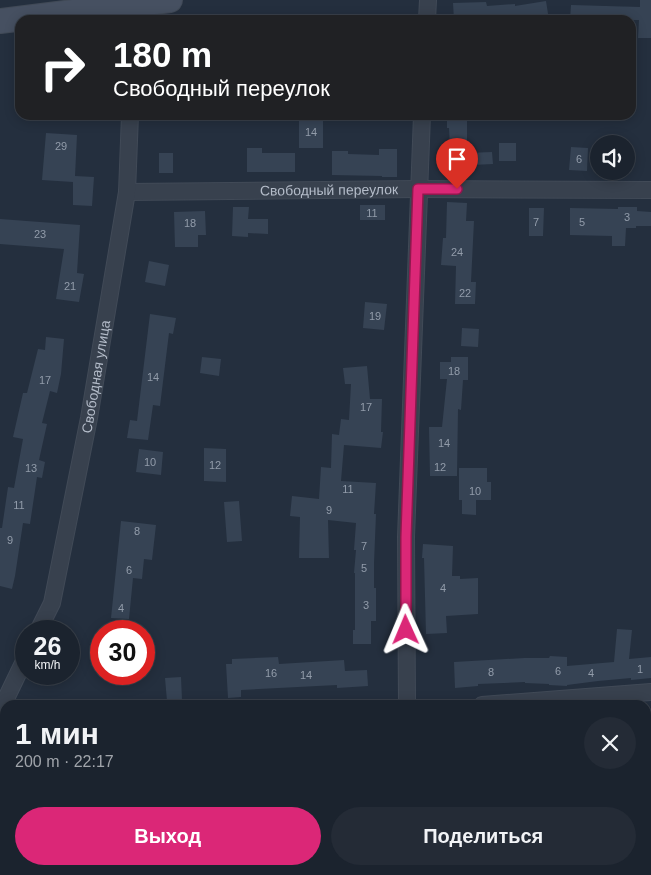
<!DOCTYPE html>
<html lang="ru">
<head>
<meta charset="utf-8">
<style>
  body { margin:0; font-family:Arial,sans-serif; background:#242b36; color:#f1f3f6; height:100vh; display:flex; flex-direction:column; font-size:19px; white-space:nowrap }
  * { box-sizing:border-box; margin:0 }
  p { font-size:16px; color:#a0a4aa }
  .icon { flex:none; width:28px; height:28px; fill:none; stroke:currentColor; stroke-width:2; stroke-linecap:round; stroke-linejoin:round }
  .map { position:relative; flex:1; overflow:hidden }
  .details { position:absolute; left:0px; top:700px; width:651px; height:175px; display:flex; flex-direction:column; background:#1b232e; border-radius:15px 15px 0 0; box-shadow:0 2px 12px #0003,0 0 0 1px #39404a }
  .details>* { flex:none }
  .hud { position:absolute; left:15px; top:15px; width:621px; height:105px; border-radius:15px; box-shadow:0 2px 12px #0003,0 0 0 1px #39404a; background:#202124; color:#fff; overflow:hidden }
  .controls { position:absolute; left:590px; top:135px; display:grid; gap:10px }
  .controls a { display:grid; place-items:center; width:45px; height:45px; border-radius:50%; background:#1b232e; box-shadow:0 2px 12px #0003,0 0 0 1px #39404a; font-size:25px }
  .speed { position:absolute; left:15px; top:620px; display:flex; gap:10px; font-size:25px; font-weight:700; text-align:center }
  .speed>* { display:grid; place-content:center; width:65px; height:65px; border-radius:50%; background:#1b232e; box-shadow:0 2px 12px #0003,0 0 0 1px #39404a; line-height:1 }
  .speed small { font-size:12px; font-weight:400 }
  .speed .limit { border:8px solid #d22; background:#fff; color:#111 }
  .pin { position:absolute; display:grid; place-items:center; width:42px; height:42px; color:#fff; margin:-51px -21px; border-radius:50% 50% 50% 0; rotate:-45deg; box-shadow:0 0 5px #0007 }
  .pin .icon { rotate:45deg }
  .me { position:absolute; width:55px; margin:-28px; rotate:359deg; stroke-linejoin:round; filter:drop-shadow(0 0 4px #0008) }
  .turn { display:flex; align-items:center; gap:18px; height:105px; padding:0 15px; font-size:22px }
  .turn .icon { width:65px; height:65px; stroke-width:2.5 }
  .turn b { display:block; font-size:35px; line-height:42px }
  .round { display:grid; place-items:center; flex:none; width:52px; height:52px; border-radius:26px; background:#242b36 }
  .summary { display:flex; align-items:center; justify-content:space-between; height:85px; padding:0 15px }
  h1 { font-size:30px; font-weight:800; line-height:38px }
  .cta { display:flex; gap:10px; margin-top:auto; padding:10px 15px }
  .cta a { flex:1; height:58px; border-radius:30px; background:#db2777; color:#fff; font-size:20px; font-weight:800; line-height:58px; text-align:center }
  .cta a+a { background:#242b36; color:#f1f3f6 }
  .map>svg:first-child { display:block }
  .green { fill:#263c3f }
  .building { fill:#364354 }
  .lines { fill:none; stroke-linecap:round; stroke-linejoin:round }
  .street-casing { stroke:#414a57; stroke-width:18 }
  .secondary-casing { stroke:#414a57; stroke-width:26 }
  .path { stroke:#3f5557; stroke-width:3; stroke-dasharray:4 4; stroke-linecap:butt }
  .street { stroke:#38414e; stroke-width:16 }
  .secondary { stroke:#465061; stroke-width:24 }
  .route-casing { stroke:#8e194d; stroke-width:12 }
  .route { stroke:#db2777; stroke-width:9 }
  .labels { text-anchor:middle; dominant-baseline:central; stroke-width:5; stroke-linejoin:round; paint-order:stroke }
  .number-label { font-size:11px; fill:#929caa }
  .street-label { font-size:14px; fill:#b4bcc9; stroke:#1d2633 }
</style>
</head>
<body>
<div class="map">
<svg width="651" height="875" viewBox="0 0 651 875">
  <rect width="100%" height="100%" fill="#242f3e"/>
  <path class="green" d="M 460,870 L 629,870 L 642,875 L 479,875 Z"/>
  <path class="building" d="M 640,0 L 651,0 L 651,38 L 638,38 L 639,20 L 570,20 L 571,5 L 640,7 Z
    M 546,1 L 549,20 L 454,20 L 453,3 L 486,2 L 487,6 L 515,4 L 515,6 Z
    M 447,115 L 467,115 L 467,153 L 492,152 L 493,164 L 451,166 L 449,128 L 447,128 Z
    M 299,116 L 323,116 L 323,148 L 299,148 Z
    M 46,133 L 77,135 L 75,176 L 94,177 L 92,206 L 73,205 L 73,182 L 42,180 Z
    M 499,143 L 516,143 L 516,161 L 499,161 Z
    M 571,147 L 588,148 L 587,171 L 569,170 Z
    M 247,148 L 262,148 L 262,153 L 295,153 L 295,172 L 247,172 Z
    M 379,149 L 397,149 L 397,177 L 382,177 L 382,176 L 332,175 L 332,151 L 348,151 L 348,154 L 379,155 Z
    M 159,153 L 173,153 L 173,173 L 159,173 Z
    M 447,202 L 467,203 L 466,221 L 474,221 L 471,282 L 476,282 L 475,304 L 455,304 L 456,266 L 441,265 L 443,238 L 446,238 Z
    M 360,205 L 385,205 L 385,220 L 360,220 Z
    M 233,207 L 249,207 L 248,219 L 268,219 L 268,234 L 248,233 L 248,237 L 232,236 Z
    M 618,207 L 637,207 L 637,211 L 651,212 L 651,226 L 636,226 L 636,228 L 626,228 L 625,246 L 612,246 L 612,236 L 570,235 L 570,208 L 618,209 Z
    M 529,208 L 544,208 L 543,236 L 529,236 Z
    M 205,211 L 206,235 L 198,235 L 198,247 L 175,247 L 174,212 Z
    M 0,219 L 80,225 L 77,273 L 84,274 L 79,302 L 56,299 L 64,249 L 0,244 Z
    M 149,261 L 169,265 L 165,286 L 145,282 Z
    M 365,302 L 387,304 L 384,330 L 363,328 Z
    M 150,314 L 176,318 L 173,334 L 169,333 L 160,406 L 153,405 L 148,440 L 127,438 L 130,420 L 137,421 Z
    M 462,328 L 479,329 L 478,347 L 461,346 Z
    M 46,337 L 64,339 L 61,374 L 57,393 L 50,391 L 42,423 L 47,424 L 39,460 L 45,462 L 42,478 L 37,477 L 30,524 L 23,523 L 15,576 L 12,589 L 0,586 L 0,528 L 2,528 L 8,487 L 14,488 L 23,439 L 13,437 L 23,393 L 27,393 L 38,349 L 45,350 Z
    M 202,357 L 221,359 L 219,376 L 200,373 Z
    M 451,357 L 468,357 L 468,380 L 463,380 L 461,410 L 458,409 L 457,476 L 430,476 L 429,427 L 442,427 L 447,379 L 440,379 L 440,362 L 451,362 Z
    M 367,366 L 370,399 L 382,399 L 381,432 L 383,432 L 381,448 L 344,445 L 341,481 L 376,483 L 374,514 L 376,514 L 374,563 L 374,588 L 376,588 L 376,621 L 371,621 L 371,644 L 353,644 L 353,630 L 355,630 L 355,573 L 354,573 L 356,550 L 354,550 L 356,523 L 328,520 L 329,558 L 299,558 L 300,517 L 290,516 L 292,496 L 319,499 L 321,467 L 331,468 L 332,434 L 339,435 L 341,419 L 349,420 L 351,384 L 345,384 L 343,368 Z
    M 204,448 L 226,449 L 226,482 L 204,481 Z
    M 139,449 L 163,452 L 161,475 L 136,472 Z
    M 459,468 L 487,468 L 487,482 L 491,482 L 491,500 L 476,500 L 476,515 L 462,514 L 462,500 L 459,500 Z
    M 239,501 L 242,541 L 227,542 L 224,502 Z
    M 121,521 L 156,525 L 152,560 L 144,559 L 142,579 L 133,578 L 129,619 L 111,618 Z
    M 423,544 L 453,546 L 452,576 L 460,576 L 460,579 L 478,578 L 478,614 L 446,616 L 447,633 L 426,634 L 424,558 L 422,558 Z
    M 617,629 L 632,630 L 629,659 L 651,657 L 651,678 L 631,680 L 631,678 L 598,681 L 567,685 L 567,686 L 549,685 L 549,684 L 525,683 L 525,682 L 478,684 L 478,686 L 455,688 L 454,662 L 525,658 L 549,658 L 550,656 L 567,657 L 567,666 L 614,662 Z
    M 278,657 L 279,664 L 344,660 L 345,671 L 367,670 L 368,686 L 337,688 L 337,685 L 241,690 L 241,697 L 228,698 L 226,664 L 232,664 L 232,659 Z
    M 181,677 L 182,700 L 167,701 L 165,678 Z"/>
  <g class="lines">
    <g class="street-casing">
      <g id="street">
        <path d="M 133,20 L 134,5"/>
        <path d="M 427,20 L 428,0"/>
        <path id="s1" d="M 127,192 L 418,189 L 651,190"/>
        <path id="s2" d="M 38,631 L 52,603 L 89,418 L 127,192 L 130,115"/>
        <path d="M 407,705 L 406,537 L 422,115"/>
        <path d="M 482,705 L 651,692"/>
        <path d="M 0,711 L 26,657"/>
      </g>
    </g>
    <g class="secondary-casing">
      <path id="secondary" d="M 0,21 L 170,0"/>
    </g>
    <path class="path" d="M 0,770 L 5,772
      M 148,870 L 149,875
      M 265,870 L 273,872 L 279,870
      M 574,870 L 585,875"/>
    <use href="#street" class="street"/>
    <use href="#secondary" class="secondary"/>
  </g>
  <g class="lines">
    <g class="route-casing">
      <path id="route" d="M 406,630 L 406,537 L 418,189 L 457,189"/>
    </g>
    <use href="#route" class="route"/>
  </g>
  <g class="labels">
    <g class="number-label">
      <text x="311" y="132">14</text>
      <text x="61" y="146">29</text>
      <text x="579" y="159">6</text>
      <text x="372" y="213">11</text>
      <text x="627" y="217">3</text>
      <text x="536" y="222">7</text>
      <text x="582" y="222">5</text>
      <text x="190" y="223">18</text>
      <text x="40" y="234">23</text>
      <text x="457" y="252">24</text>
      <text x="70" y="286">21</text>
      <text x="465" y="293">22</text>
      <text x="375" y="316">19</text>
      <text x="454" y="371">18</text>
      <text x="153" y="377">14</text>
      <text x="45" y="380">17</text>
      <text x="366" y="407">17</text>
      <text x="444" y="443">14</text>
      <text x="150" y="462">10</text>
      <text x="215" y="465">12</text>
      <text x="440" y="467">12</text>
      <text x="31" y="468">13</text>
      <text x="348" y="489">11</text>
      <text x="475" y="491">10</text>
      <text x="19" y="505">11</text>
      <text x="329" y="510">9</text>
      <text x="137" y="531">8</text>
      <text x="10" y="540">9</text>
      <text x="364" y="546">7</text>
      <text x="364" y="568">5</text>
      <text x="129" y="570">6</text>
      <text x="443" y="588">4</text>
      <text x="366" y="605">3</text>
      <text x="121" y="608">4</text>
      <text x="640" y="669">1</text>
      <text x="558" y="671">6</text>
      <text x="491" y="672">8</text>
      <text x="271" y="673">16</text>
      <text x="591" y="673">4</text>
      <text x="306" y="675">14</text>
    </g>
    <g class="street-label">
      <text stroke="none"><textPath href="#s1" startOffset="202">Свободный переулок</textPath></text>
      <text stroke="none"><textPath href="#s2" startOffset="262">Свободная улица</textPath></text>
    </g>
  </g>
</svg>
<div class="controls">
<a><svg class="icon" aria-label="sound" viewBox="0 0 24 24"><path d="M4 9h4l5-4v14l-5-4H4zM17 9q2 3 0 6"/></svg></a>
</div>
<div class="speed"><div>26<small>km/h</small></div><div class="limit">30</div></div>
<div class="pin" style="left:457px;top:189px;background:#d93025"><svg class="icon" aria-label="arrive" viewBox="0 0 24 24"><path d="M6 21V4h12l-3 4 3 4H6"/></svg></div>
<svg class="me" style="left:406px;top:630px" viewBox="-20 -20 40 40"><path d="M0-17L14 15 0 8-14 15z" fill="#db2777" stroke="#fff" stroke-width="4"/></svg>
<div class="hud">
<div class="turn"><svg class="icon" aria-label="right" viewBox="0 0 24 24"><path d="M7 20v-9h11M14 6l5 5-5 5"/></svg><div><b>180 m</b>Свободный переулок</div></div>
</div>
<section class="details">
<div class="summary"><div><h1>1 мин</h1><p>200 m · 22:17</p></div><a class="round"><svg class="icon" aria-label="close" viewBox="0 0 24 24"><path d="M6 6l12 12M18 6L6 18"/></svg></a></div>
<div class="cta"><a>Выход</a><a>Поделиться</a></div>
</section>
</div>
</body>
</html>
